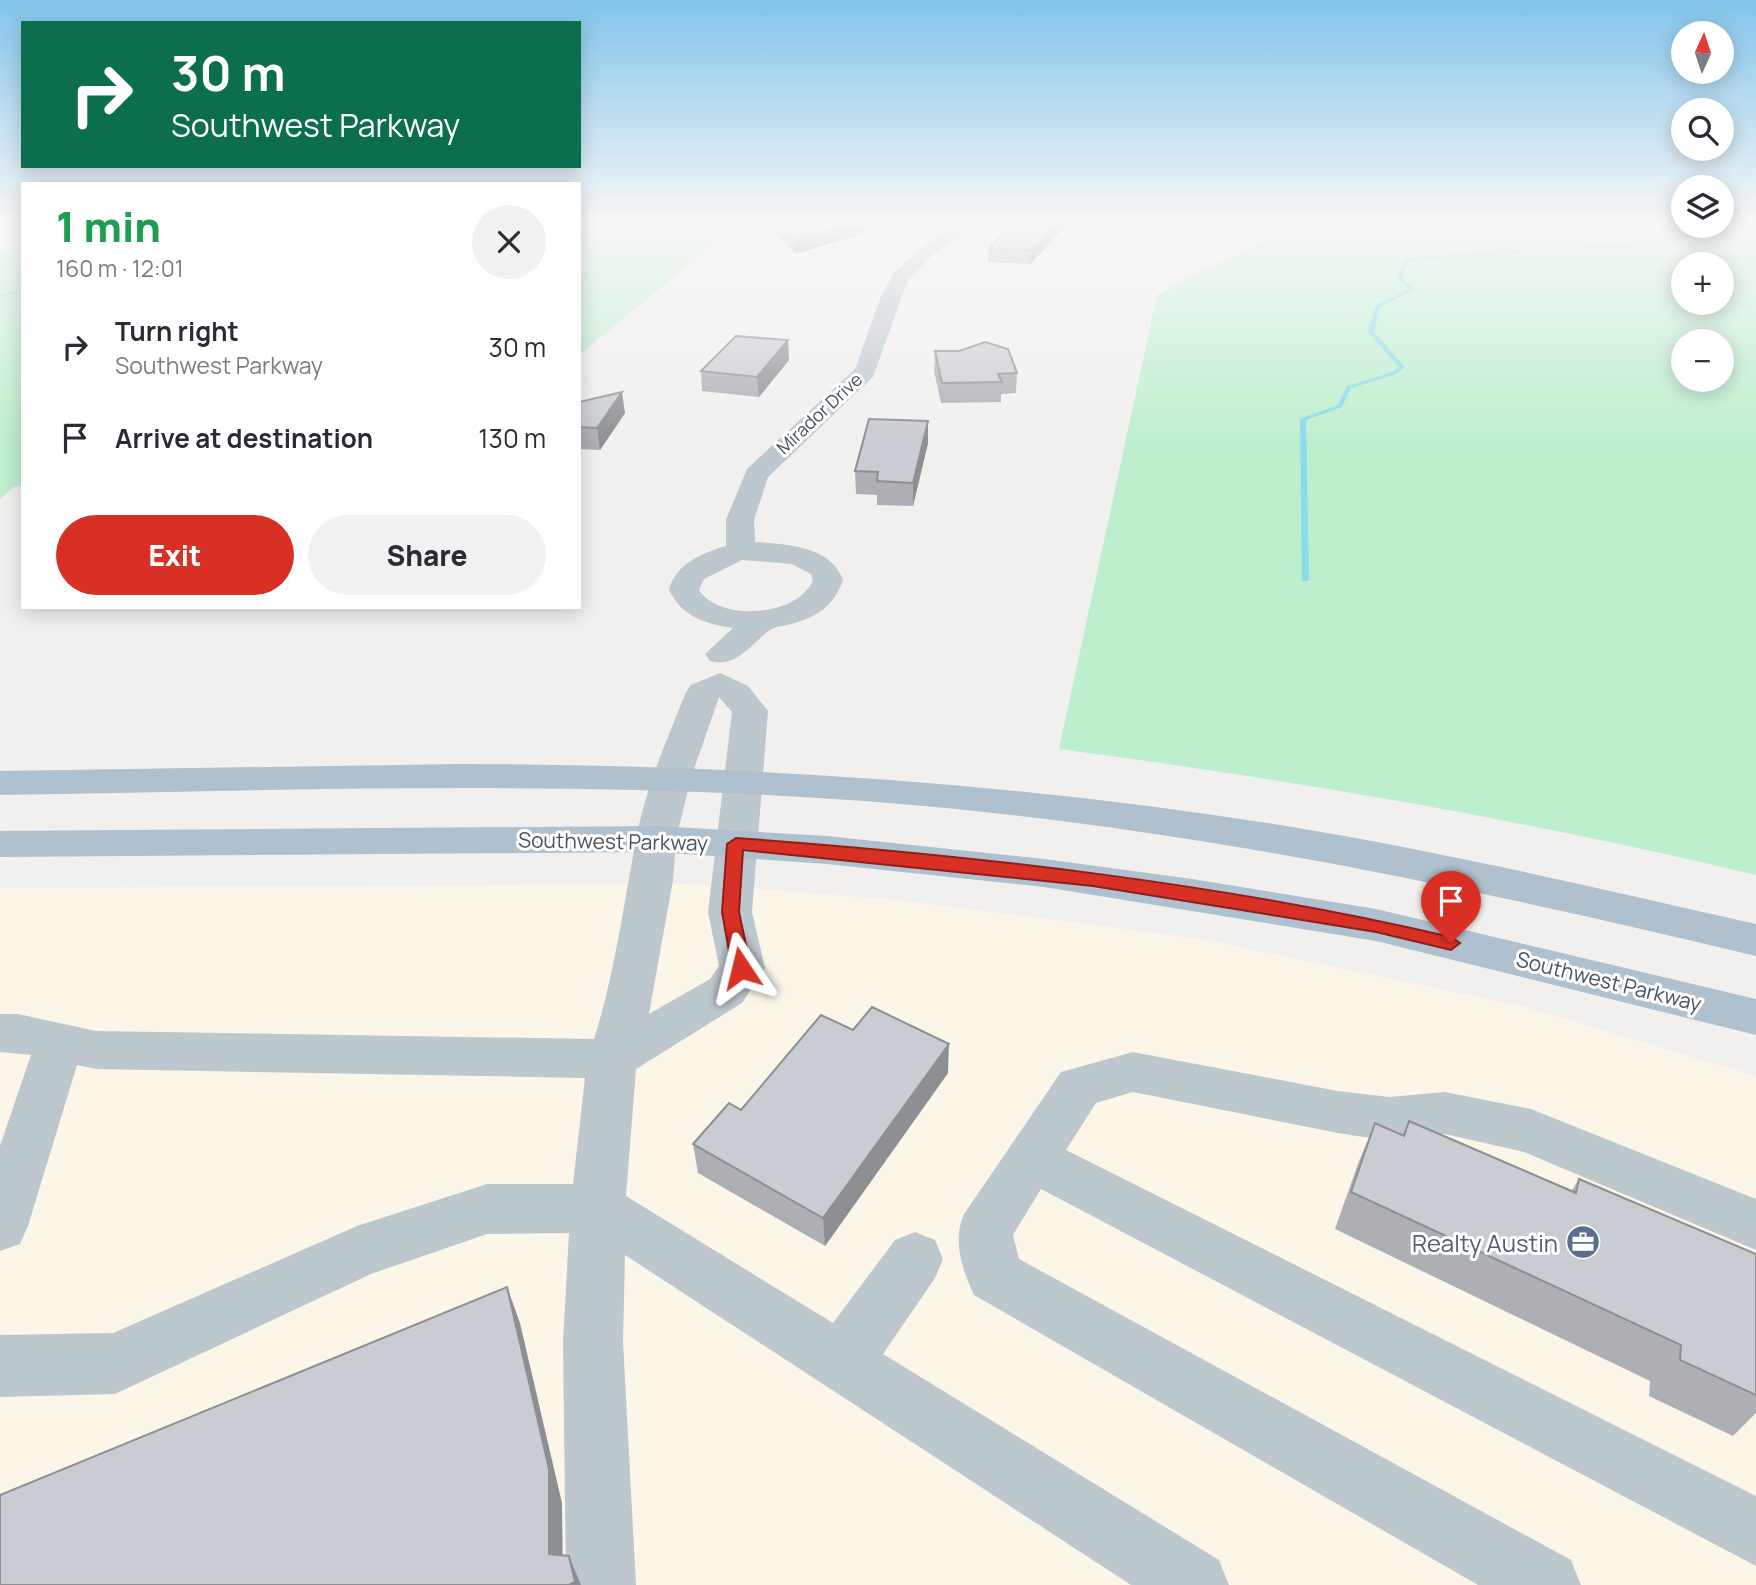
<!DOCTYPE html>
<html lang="en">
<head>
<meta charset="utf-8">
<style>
  body { margin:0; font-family:Manrope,sans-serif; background:#f2f2f3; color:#2b2b33; height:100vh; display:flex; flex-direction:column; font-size:26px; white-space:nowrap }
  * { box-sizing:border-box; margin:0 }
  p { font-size:23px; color:#7c7c81 }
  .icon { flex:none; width:38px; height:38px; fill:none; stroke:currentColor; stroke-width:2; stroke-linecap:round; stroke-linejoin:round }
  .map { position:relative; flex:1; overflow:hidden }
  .side { position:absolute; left:21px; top:182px; width:560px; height:427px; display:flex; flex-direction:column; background:#fff; border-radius:0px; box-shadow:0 4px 18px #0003 }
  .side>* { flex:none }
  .banner { position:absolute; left:21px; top:21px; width:560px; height:147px; border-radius:0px; box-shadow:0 4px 18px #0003; background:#0b6e4f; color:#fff; overflow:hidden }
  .needle { width:46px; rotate:3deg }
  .buttons { position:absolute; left:1671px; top:21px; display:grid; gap:14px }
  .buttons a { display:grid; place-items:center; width:63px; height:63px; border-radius:50%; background:#fff; box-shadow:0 4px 18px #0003; font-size:35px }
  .pin { position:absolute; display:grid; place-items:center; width:60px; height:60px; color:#fff; margin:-72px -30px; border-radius:50% 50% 50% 0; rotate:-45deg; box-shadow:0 0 7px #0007 }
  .pin .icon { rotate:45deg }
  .me { position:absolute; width:77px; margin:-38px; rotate:350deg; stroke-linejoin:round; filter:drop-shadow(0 0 5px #0008) }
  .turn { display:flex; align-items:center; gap:24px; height:147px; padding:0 35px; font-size:32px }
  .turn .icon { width:91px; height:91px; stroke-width:2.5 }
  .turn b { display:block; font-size:49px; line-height:60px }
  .round { display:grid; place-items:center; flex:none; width:74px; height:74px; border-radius:37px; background:#f2f2f3 }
  .summary { display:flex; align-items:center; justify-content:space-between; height:119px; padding:0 35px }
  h1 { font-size:42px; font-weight:800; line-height:52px; color:#1e9e55 }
  .cta { display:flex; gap:14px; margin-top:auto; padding:14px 35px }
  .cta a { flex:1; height:80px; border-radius:42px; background:#d93025; color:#fff; font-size:28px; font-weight:800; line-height:80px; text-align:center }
  .cta a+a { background:#f2f2f3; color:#2b2b33 }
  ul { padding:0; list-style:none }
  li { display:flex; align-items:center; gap:21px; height:91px; padding:0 35px }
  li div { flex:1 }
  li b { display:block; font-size:26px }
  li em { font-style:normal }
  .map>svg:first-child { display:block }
  .commercial { fill:#fcf6e9 }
  .green { fill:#bdefcf; fill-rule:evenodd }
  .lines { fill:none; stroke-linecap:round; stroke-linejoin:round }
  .stream { fill:#8adbec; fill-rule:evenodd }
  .minor { fill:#bdc7ce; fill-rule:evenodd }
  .major { fill:#afc0ce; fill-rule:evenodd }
  .wall { fill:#adafb5 }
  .shaded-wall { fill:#8d8f93 }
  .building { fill:#c9ccd2; stroke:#8d8f93; stroke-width:2 }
  .route { fill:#d93025; stroke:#8d1f18; stroke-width:2 }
  .labels { text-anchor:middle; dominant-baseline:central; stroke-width:6; stroke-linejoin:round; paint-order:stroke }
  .far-street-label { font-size:18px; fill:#47535d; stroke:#fff }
  .street-label { font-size:21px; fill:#47535d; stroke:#fff }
  .near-service-label { font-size:24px; fill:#4e5e75; stroke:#fff; text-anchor:end }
</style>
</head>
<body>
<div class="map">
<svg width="1756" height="1585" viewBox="0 0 1756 1585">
  <rect width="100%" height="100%" fill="#f2efef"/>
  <path class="commercial" d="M 689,884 L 899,900 L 1202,939 L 1526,1007 L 1756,1076 L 1756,1585 L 0,1585 L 0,888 Z"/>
  <path class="green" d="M 579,223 L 720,223 L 732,229 L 579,355 Z
    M 1297,223 L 1756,223 L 1756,875 C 1526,820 1294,780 1059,749 L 1157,295 ZM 1684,264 L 1722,264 L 1722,303 L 1684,303 ZM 1684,341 L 1722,341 L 1722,380 L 1684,380 Z
    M 23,245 L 23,485 L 14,487 L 0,499 L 0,251 Z"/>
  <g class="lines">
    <path class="stream" d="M 1735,223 L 1745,223 L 1637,246 L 1418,259 L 1407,263 L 1402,279 L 1415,289 L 1380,307 L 1374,332 L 1405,367 L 1394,375 L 1351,388 L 1342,407 L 1306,420 L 1309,579 L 1308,581 L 1302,581 L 1300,419 L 1338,405 L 1347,386 L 1390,373 L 1399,367 L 1368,332 L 1376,305 L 1410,289 L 1398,279 L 1403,261 L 1418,257 L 1637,244 Z
      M 23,289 L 23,291 L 0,297 L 0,295 Z"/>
    <path class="minor" d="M 958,223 L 978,223 L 934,254 L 908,279 L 873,377 L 768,477 L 754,520 L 755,542 C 787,544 831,546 843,580 C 834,606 817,617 791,624 C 784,626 776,626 770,630 C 750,644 738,668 710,661 L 705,654 L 733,628 C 706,624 682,617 669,590 C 675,564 702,553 726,546 L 726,520 L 747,469 L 855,369 L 881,296 L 894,273 L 922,247 ZM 742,560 L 792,564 L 811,574 L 813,580 C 799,616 720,623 699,590 L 704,579 Z
      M 720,673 L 748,686 L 768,711 L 752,912 L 765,968 L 742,1003 L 636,1069 L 626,1196 L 833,1323 L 895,1240 L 915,1232 L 935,1240 L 943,1259 L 935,1278 L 883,1354 L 1219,1560 L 1229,1585 L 1131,1585 L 625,1255 L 623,1342 L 636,1585 L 566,1585 L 563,1342 L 569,1233 L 487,1234 L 371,1274 L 115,1394 L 0,1397 L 0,1335 L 113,1333 L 357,1226 L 487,1184 L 573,1184 L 585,1078 L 96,1069 L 77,1065 L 28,1226 L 20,1244 L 0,1251 L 0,1146 L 31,1055 L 0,1052 L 0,1014 L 18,1014 L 96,1031 L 594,1039 C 615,972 623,908 636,840 C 645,789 667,740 686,692 L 691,685 ZM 719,697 L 732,712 L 708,912 L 719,966 L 710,979 L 649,1014 L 673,880 L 676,839 L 691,778 Z
      M 1133,1052 L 1338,1091 L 1389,1097 L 1445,1092 L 1531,1109 L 1756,1199 L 1756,1250 L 1524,1152 L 1445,1134 L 1389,1141 L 1338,1133 L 1133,1092 L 1096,1103 L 1066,1150 L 1756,1496 L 1756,1566 L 1041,1189 L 1013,1235 L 1019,1259 L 1571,1560 L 1581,1585 L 1478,1585 L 974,1295 C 962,1269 952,1241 964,1214 L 1061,1072 Z"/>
    <path class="major" d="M 462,764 C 736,765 1009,782 1280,825 C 1440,851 1598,888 1756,924 L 1756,956 C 1469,887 1185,827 889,803 C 593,779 297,790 0,795 L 0,771 Z
      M 656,826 L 827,836 L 1044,859 L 1192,879 L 1376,909 L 1756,999 L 1756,1035 L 1376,941 L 1044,887 L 827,864 L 656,852 L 0,857 L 0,831 Z"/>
  </g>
  <path class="wall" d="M 766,223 L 882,223 L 855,236 L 795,254 Z
    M 1000,223 L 1071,223 L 1069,227 L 1065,227 L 1030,264 L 988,262 L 989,248 L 1009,228 L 1001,228 Z
    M 935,351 L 1017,373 L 1016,393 L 1001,394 L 1001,402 L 941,403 L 934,371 Z
    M 789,360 L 759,397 L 702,391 L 701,371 Z
    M 579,402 L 625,413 L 600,450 L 579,449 Z
    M 928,443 L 913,506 L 877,505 L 877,495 L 856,494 L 855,471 Z
    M 948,1073 L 825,1246 L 698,1173 L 693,1144 L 741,1110 Z
    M 1409,1121 L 1572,1190 L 1579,1179 L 1756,1254 L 1756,1413 L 1733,1436 L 1649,1396 L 1650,1381 L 1335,1229 L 1359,1161 L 1375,1123 L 1402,1135 Z"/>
  <path class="shaded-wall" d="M 850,223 L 882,223 L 855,236 L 795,254 L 794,240 Z
    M 1057,223 L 1065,223 L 1065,227 L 1030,264 L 1031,250 Z
    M 788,340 L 789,360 L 759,397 L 757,377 Z
    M 622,392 L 625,413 L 600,450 L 597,428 Z
    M 928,421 L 928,443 L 913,506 L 913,483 Z
    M 949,1044 L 948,1073 L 825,1246 L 823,1218 Z
    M 507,1287 L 520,1323 L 562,1503 L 563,1585 L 549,1554 Z
    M 569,1556 L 581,1585 L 569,1585 Z"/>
  <path class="building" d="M 778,223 L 850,223 L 794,240 Z
    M 1013,223 L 1057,223 L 1031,250 L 989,248 Z
    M 736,336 L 788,340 L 757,377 L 701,371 Z
    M 985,342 L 1008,349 L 1017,373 L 998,374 L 1002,382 L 942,383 L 935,351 L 959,351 Z
    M 622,392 L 597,428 L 579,427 L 579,402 Z
    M 869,419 L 928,421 L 913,483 L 877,481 L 878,472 L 855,471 Z
    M 872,1007 L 949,1044 L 823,1218 L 693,1144 L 729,1103 L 741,1110 L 821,1015 L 853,1030 Z
    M 1409,1121 L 1576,1193 L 1579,1179 L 1756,1254 L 1756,1395 L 1680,1360 L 1681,1345 L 1351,1192 L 1375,1123 L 1404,1136 Z
    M 507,1287 L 549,1469 L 549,1554 L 569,1556 L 575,1582 L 569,1585 L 0,1585 L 0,1495 Z"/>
  <linearGradient id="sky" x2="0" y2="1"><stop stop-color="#82c4ea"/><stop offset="0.5" stop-color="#f9f8f8"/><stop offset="1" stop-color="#f9f8f8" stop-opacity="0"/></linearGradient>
  <rect width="1756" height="445" fill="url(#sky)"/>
  <path class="route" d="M 736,838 C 972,855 1221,883 1451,937 L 1460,943 L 1451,950 L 1376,932 L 1093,886 L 743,850 L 739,912 L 751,968 L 741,975 L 732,968 L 722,912 L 727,844 Z"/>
  <defs>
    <g id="office-disc" transform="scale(1.75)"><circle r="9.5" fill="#5c6f8a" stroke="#fff"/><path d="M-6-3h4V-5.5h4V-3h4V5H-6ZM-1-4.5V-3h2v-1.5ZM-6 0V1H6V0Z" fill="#fff"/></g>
  </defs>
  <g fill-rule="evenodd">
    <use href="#office-disc" x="1583" y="1242"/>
  </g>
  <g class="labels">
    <g class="far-street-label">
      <text transform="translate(819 413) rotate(-43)">Mirador Drive</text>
    </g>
    <g class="street-label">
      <text transform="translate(613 841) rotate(1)">Southwest Parkway</text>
      <text transform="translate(1609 981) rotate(14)">Southwest Parkway</text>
    </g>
    <g class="near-service-label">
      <text x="1558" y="1242">Realty Austin</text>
    </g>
  </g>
</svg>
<div class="buttons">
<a><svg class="needle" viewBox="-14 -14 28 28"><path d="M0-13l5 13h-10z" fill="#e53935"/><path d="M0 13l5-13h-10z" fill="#7c7c81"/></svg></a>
<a><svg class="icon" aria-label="search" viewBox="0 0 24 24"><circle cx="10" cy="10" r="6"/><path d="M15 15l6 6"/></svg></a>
<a><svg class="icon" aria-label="layers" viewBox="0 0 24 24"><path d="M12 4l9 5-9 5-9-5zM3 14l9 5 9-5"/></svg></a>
<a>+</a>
<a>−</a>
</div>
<div class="pin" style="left:1451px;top:943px;background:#d93025"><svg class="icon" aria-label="arrive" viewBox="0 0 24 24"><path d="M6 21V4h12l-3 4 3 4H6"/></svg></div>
<svg class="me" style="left:741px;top:968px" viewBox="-20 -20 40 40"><path d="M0-17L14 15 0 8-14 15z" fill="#d93025" stroke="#fff" stroke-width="4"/></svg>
<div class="banner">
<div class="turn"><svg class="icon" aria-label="right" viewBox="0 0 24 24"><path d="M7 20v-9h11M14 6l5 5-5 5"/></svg><div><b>30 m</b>Southwest Parkway</div></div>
</div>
<section class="side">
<div class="summary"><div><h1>1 min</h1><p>160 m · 12:01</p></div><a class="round"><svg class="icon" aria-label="close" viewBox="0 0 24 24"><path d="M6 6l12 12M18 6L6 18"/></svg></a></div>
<ul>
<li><svg class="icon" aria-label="right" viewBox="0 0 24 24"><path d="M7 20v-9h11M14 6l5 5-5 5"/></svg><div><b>Turn right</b><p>Southwest Parkway</p></div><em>30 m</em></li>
<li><svg class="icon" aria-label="arrive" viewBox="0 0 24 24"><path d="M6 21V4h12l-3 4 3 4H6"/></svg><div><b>Arrive at destination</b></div><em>130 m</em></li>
</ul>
<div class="cta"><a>Exit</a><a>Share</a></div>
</section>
</div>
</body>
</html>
